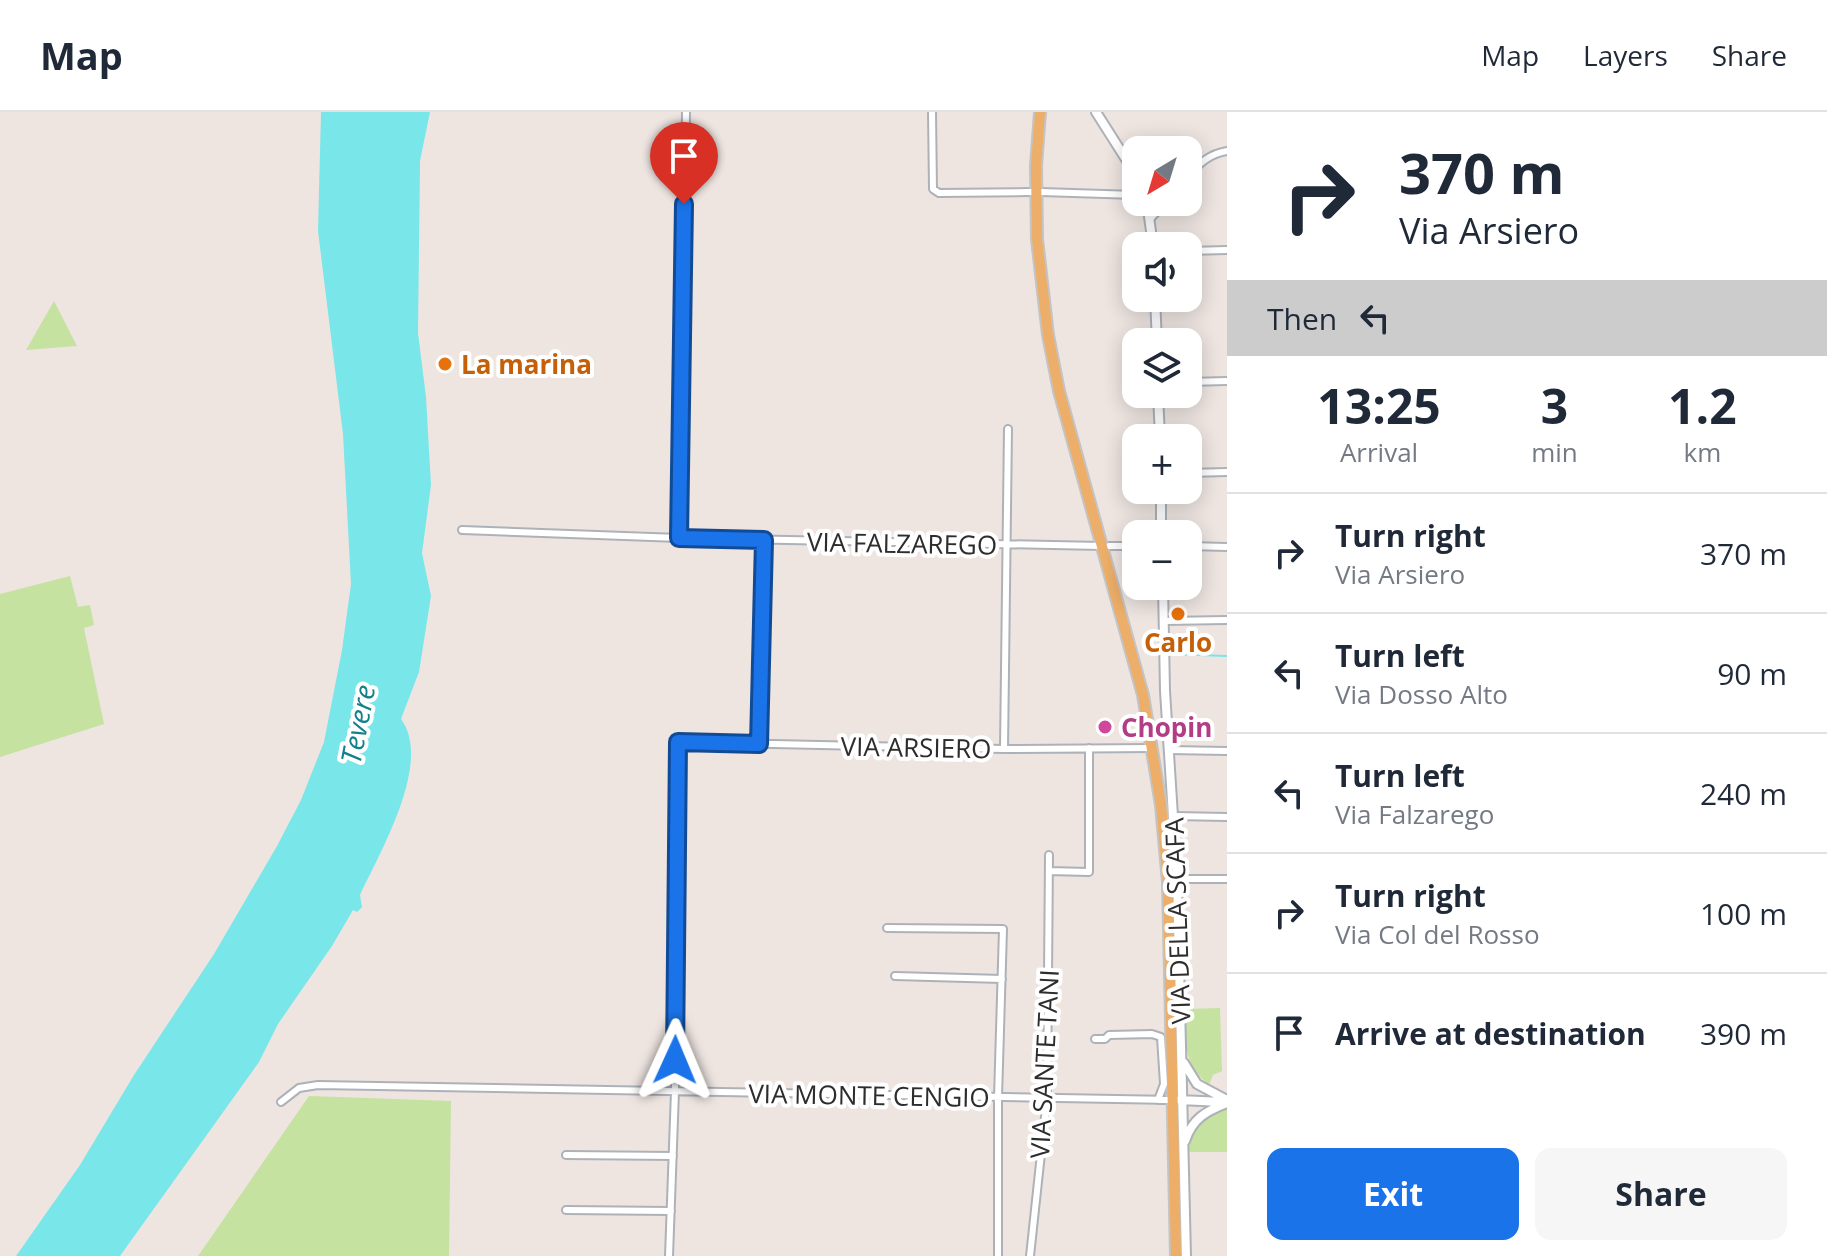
<!DOCTYPE html>
<html lang="en">
<head>
<meta charset="utf-8">
<style>
  body { margin:0; font-family:"Open Sans",sans-serif; background:#f6f6f7; color:#1f2937; height:100vh; display:flex; flex-direction:column; font-size:30px; white-space:nowrap }
  * { box-sizing:border-box; margin:0 }
  p { font-size:26px; color:#747a83 }
  .icon { flex:none; width:44px; height:44px; fill:none; stroke:currentColor; stroke-width:2; stroke-linecap:round; stroke-linejoin:round }
  .map { position:relative; flex:1; overflow:hidden }
  .sheet { display:flex; flex-direction:column; background:#fff; width:600px }
  .sheet>* { flex:none }
  .guide { background:#fff; color:#1f2937; overflow:hidden }
  .needle { width:52px; rotate:218deg }
  .fabs { position:absolute; left:1122px; top:24px; display:grid; gap:16px }
  .fabs a { display:grid; place-items:center; width:80px; height:80px; border-radius:16px; background:#fff; box-shadow:0 4px 20px #0003; font-size:40px }
  .pin { position:absolute; display:grid; place-items:center; width:68px; height:68px; color:#fff; margin:-82px -34px; border-radius:50% 50% 50% 0; rotate:-45deg; box-shadow:0 0 8px #0007 }
  .pin .icon { rotate:45deg }
  .me { position:absolute; width:88px; margin:-44px; rotate:1deg; stroke-linejoin:round; filter:drop-shadow(0 0 6px #0008) }
  .turn { display:flex; align-items:center; gap:28px; height:168px; padding:0 40px; font-size:36px }
  .turn .icon { width:104px; height:104px; stroke-width:2.5 }
  .turn b { display:block; font-size:56px; line-height:68px }
  .then { display:flex; align-items:center; height:76px; padding:0 40px; background:#0003; gap:16px; font-size:30px }
  .eta { display:flex; justify-content:space-evenly; align-items:center; height:136px; text-align:center }
  .eta b { font-size:48px; font-weight:700; line-height:56px }
  .action { display:flex; gap:16px; margin-top:auto; padding:16px 40px }
  .action a { flex:1; height:92px; border-radius:16px; background:#1a73e8; color:#fff; font-size:32px; font-weight:700; line-height:92px; text-align:center }
  .action a+a { background:#f6f6f7; color:#1f2937 }
  ul { padding:0; list-style:none }
  li { display:flex; align-items:center; gap:24px; height:120px; padding:0 40px; border-top:2px solid #e0e1e3 }
  li div { flex:1 }
  li b { display:block; font-size:30px }
  li em { font-style:normal }
  header { display:flex; align-items:center; gap:48px; box-sizing:border-box; height:112px; padding:0 40px; background:#fff; border-bottom:2px solid #e0e1e3 }
  header strong { font-size:38px }
  nav { display:flex; gap:44px; margin-inline-start:auto; font-size:28px }
  main { display:flex; flex:1; min-height:0 }
  .map>svg:first-child { display:block }
  .green { fill:#c5e2a0 }
  .water { fill:#79e6ea }
  .lines { fill:none; stroke-linecap:round; stroke-linejoin:round }
  .stream { stroke:#79e6ea; stroke-width:2 }
  .minor-casing { stroke:#adb2b9; stroke-width:10 }
  .tertiary-casing { stroke:#adb2b9; stroke-width:12 }
  .primary-casing { stroke:#c4c4c4; stroke-width:14 }
  .minor { stroke:#fff; stroke-width:6 }
  .tertiary { stroke:#fff; stroke-width:8 }
  .primary { stroke:#ecae68; stroke-width:10 }
  .route-casing { stroke:#114b97; stroke-width:20 }
  .route { stroke:#1a73e8; stroke-width:14 }
  .food-dot { fill:#e8710a; stroke:#fff; stroke-width:3 }
  .hotel-dot { fill:#d1479c; stroke:#fff; stroke-width:3 }
  .labels { text-anchor:middle; dominant-baseline:central; stroke-width:8; stroke-linejoin:round; paint-order:stroke }
  .food-label { font-size:26px; font-weight:bold; fill:#c56008; stroke:#fff; text-anchor:start }
  .street-label { font-size:26px; fill:#2d2d2d; stroke:#fff }
  .hotel-label { font-size:26px; font-weight:bold; fill:#b23c85; stroke:#fff; text-anchor:start }
  .water-label { font-size:28px; font-style:italic; fill:#13808d; stroke:#fff }
</style>
</head>
<body>
<header>
<strong>Map</strong>
<nav><a>Map</a><a>Layers</a><a>Share</a></nav>
</header>
<main>
<div class="map">
<svg width="1227" height="1144" viewBox="0 0 1227 1144">
  <rect width="100%" height="100%" fill="#eee5e1"/>
  <path class="green" d="M 54,189 L 77,234 L 26,238 Z
    M 70,464 L 78,495 L 90,493 L 94,513 L 84,516 L 104,612 L 0,645 L 0,482 Z
    M 1220,896 L 1222,959 L 1213,963 L 1209,973 C 1180,948 1187,932 1186,897 Z
    M 309,984 L 451,989 L 449,1144 L 198,1144 Z
    M 1227,997 L 1227,1040 L 1189,1040 C 1189,1016 1204,1003 1227,997 Z"/>
  <path class="water" d="M 321,0 L 430,0 L 420,49 L 418,221 L 426,285 L 431,373 L 422,441 L 431,484 L 419,560 L 401,607 C 433,650 380,740 360,783 L 362,795 L 357,800 L 353,798 L 332,834 L 278,912 L 259,950 L 120,1144 L 16,1144 L 80,1053 L 134,963 L 214,842 L 277,734 L 301,688 L 324,630 L 342,538 L 351,472 L 343,322 L 318,119 Z"/>
  <g class="lines">
    <path class="stream" d="M 1169,542 L 1227,544"/>
    <g class="minor-casing">
      <path id="minor" d="M 932,0 L 933,77 L 939,81 L 1031,80
        M 1188,64 C 1200,51 1209,42 1227,39
        M 1041,80 L 1136,83
        M 1151,106 L 1166,90
        M 1188,139 L 1227,138
        M 1188,270 L 1227,269
        M 1188,361 L 1227,360
        M 462,418 L 679,426 L 1102,434
        M 679,426 L 686,0
        M 1109,434 L 1136,434
        M 1188,434 L 1227,435
        M 1164,509 L 1227,508
        M 759,632 L 764,428
        M 1004,637 L 1008,317
        M 1168,638 L 1227,639
        M 1174,704 L 1227,705
        M 1049,759 L 1089,760 L 1089,636
        M 1177,767 L 1227,767
        M 887,816 L 1003,817 L 998,986 L 998,1144
        M 895,864 L 1002,867
        M 1095,927 L 1105,927 L 1109,923 L 1152,922 L 1161,925 L 1164,972 L 1158,988
        M 281,990 L 299,976 L 318,973 L 1173,988
        M 566,1043 L 673,1044
        M 566,1098 L 671,1099
        M 669,1144 L 675,979 L 678,630 L 1004,637 L 1153,636
        M 1030,1144 L 1047,986 L 1049,743"/>
    </g>
    <g class="tertiary-casing">
      <path id="tertiary" d="M 1096,0 L 1136,63
        M 1147,90 L 1153,134
        M 1155,186 L 1157,230
        M 1158,282 L 1160,326
        M 1161,378 L 1161,422
        M 1163,474 L 1165,579 L 1177,767 L 1186,1144
        M 1184,951 L 1197,972 L 1227,988
        M 1180,988 L 1222,990
        M 1185,1029 C 1192,1007 1206,999 1227,991"/>
    </g>
    <g class="primary-casing">
      <path id="primary" d="M 1040,0 L 1036,54 L 1037,127 L 1048,223 L 1059,279 L 1143,583 L 1161,693 L 1168,770 L 1176,1144"/>
    </g>
    <use href="#minor" class="minor"/>
    <use href="#tertiary" class="tertiary"/>
    <use href="#primary" class="primary"/>
  </g>
  <g class="lines">
    <g class="route-casing">
      <path id="route" d="M 675,948 L 678,630 L 759,632 L 764,428 L 679,426 L 684,92"/>
    </g>
    <use href="#route" class="route"/>
  </g>
  <g class="food-dot">
    <circle cx="445" cy="252" r="8"/>
    <circle cx="1178" cy="502" r="8"/>
  </g>
  <circle class="hotel-dot" cx="1105" cy="615" r="8"/>
  <g class="labels">
    <g class="food-label">
      <text x="461" y="252">La marina</text>
      <text x="1178" y="530" text-anchor="middle">Carlo</text>
    </g>
    <g class="street-label">
      <text transform="translate(902 431) rotate(1)">VIA FALZAREGO</text>
      <text transform="translate(916 635) rotate(1)">VIA ARSIERO</text>
      <text transform="translate(1177 809) rotate(-92)">VIA DELLA SCAFA</text>
      <text transform="translate(1044 952) rotate(-87)">VIA SANTE TANI</text>
      <text transform="translate(869 983) rotate(1)">VIA MONTE CENGIO</text>
    </g>
    <g class="hotel-label">
      <text x="1121" y="615">Chopin</text>
    </g>
    <g class="water-label">
      <text transform="translate(357 612) rotate(-79)">Tevere</text>
    </g>
  </g>
</svg>
<div class="fabs">
<a><svg class="needle" viewBox="-14 -14 28 28"><path d="M0-13l5 13h-10z" fill="#e53935"/><path d="M0 13l5-13h-10z" fill="#747a83"/></svg></a>
<a><svg class="icon" aria-label="sound" viewBox="0 0 24 24"><path d="M4 9h4l5-4v14l-5-4H4zM17 9q2 3 0 6"/></svg></a>
<a><svg class="icon" aria-label="layers" viewBox="0 0 24 24"><path d="M12 4l9 5-9 5-9-5zM3 14l9 5 9-5"/></svg></a>
<a>+</a>
<a>−</a>
</div>
<div class="pin" style="left:684px;top:92px;background:#d93025"><svg class="icon" aria-label="arrive" viewBox="0 0 24 24"><path d="M6 21V4h12l-3 4 3 4H6"/></svg></div>
<svg class="me" style="left:675px;top:948px" viewBox="-20 -20 40 40"><path d="M0-17L14 15 0 8-14 15z" fill="#1a73e8" stroke="#fff" stroke-width="4"/></svg>
</div>
<section class="sheet">
<div class="guide">
<div class="turn"><svg class="icon" aria-label="right" viewBox="0 0 24 24"><path d="M7 20v-9h11M14 6l5 5-5 5"/></svg><div><b>370 m</b>Via Arsiero</div></div>
<div class="then">Then<svg class="icon" aria-label="left" viewBox="0 0 24 24"><path d="M17 20v-9H6M10 6l-5 5 5 5"/></svg></div>
</div>
<div class="eta">
<div><b>13:25</b><p>Arrival</p></div>
<div><b>3</b><p>min</p></div>
<div><b>1.2</b><p>km</p></div>
</div>
<ul>
<li><svg class="icon" aria-label="right" viewBox="0 0 24 24"><path d="M7 20v-9h11M14 6l5 5-5 5"/></svg><div><b>Turn right</b><p>Via Arsiero</p></div><em>370 m</em></li>
<li><svg class="icon" aria-label="left" viewBox="0 0 24 24"><path d="M17 20v-9H6M10 6l-5 5 5 5"/></svg><div><b>Turn left</b><p>Via Dosso Alto</p></div><em>90 m</em></li>
<li><svg class="icon" aria-label="left" viewBox="0 0 24 24"><path d="M17 20v-9H6M10 6l-5 5 5 5"/></svg><div><b>Turn left</b><p>Via Falzarego</p></div><em>240 m</em></li>
<li><svg class="icon" aria-label="right" viewBox="0 0 24 24"><path d="M7 20v-9h11M14 6l5 5-5 5"/></svg><div><b>Turn right</b><p>Via Col del Rosso</p></div><em>100 m</em></li>
<li><svg class="icon" aria-label="arrive" viewBox="0 0 24 24"><path d="M6 21V4h12l-3 4 3 4H6"/></svg><div><b>Arrive at destination</b></div><em>390 m</em></li>
</ul>
<div class="action"><a>Exit</a><a>Share</a></div>
</section>
</main>
</body>
</html>
